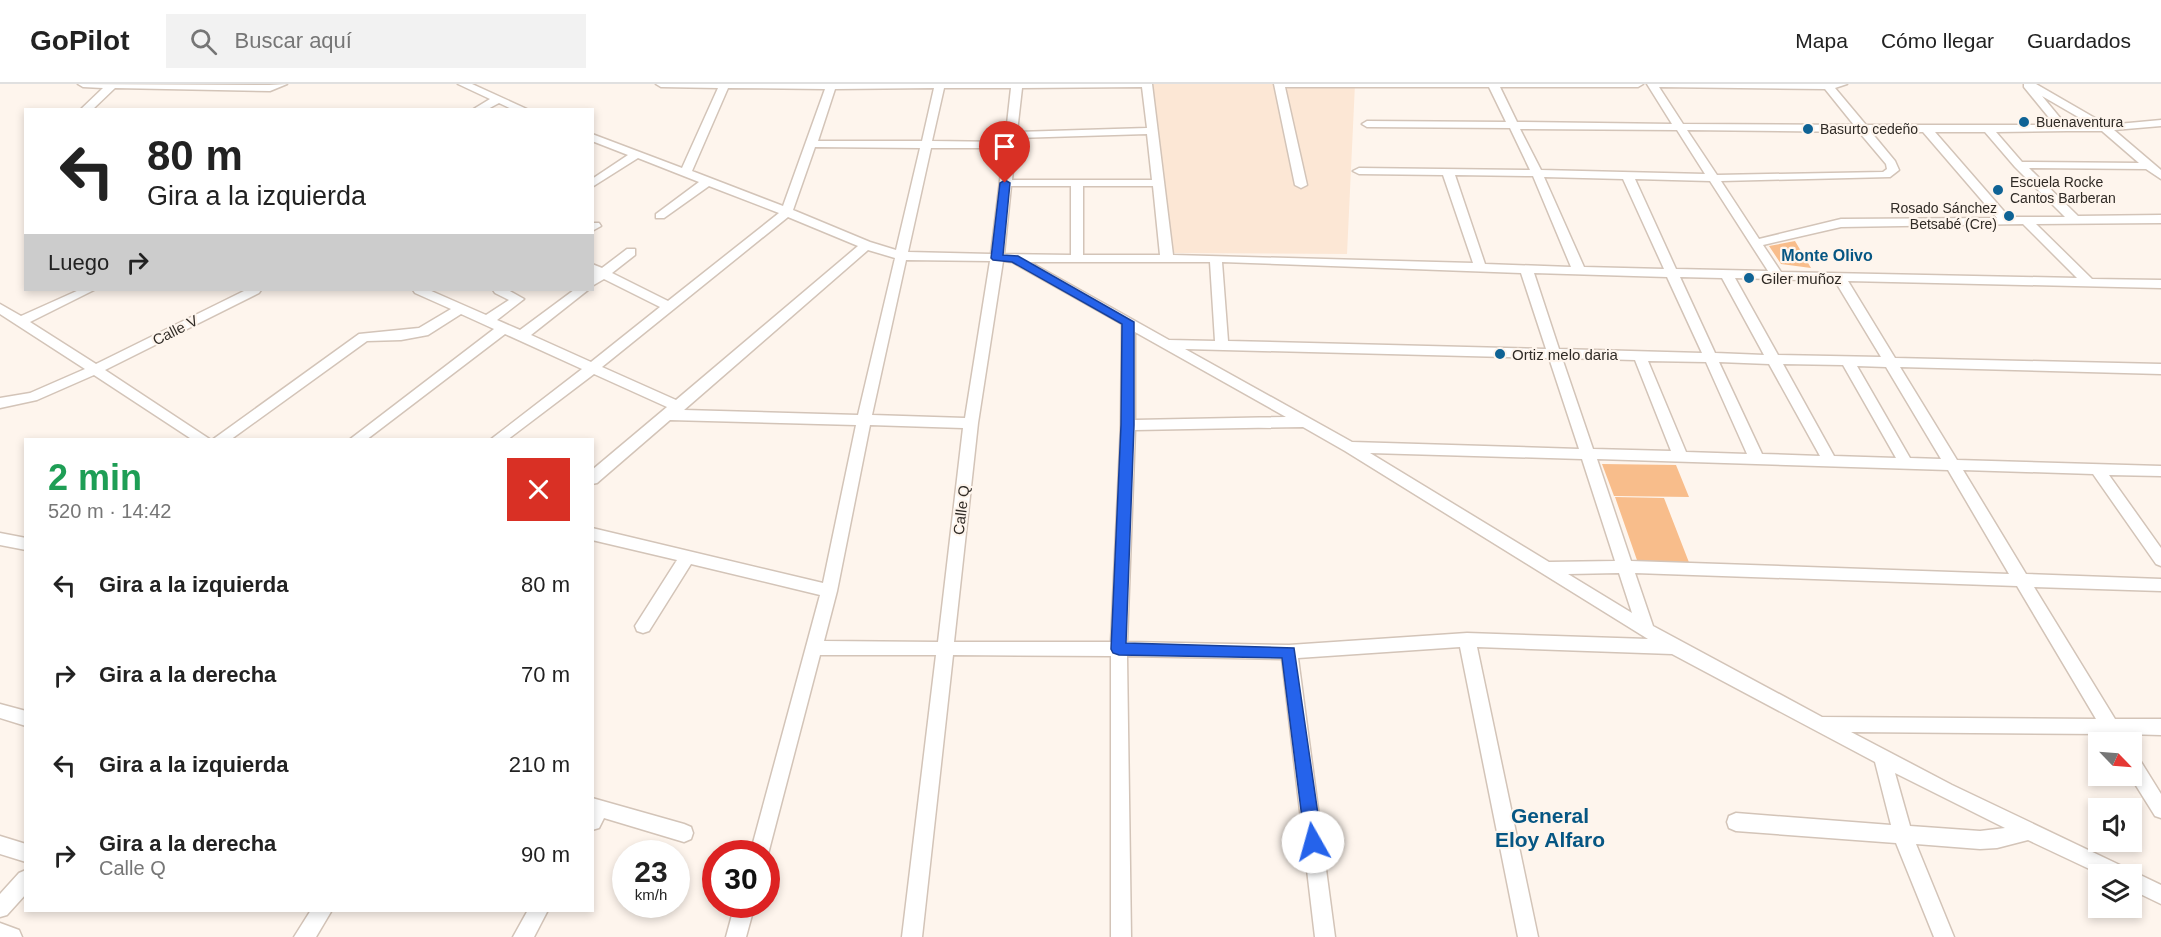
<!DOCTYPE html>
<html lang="es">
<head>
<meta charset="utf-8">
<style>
  body { margin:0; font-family:Helvetica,sans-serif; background:#f2f2f2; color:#222; height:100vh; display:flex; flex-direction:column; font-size:22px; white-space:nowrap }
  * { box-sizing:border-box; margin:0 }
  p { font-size:20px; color:#767676 }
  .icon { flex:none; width:33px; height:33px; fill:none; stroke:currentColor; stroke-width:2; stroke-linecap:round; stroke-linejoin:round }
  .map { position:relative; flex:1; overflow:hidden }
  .side { position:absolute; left:24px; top:354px; width:570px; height:474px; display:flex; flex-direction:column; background:#fff; border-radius:0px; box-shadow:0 3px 9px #0003 }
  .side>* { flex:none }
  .top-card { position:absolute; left:24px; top:24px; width:570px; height:183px; border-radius:0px; box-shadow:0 3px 9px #0003; background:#fff; color:#222; overflow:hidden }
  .needle { width:39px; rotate:115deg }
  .buttons { position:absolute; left:2088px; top:648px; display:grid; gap:12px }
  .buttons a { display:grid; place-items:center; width:54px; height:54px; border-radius:0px; background:#fff; box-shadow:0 3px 9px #0003; font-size:30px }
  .speed { position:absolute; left:612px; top:756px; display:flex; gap:12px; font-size:30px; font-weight:700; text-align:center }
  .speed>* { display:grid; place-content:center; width:78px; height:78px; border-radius:50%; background:#fff; box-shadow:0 3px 9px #0003; line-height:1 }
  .speed small { font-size:15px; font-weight:400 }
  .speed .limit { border:9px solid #d22; background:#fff; color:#111 }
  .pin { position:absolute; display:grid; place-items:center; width:51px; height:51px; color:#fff; margin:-62px -26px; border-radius:50% 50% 50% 0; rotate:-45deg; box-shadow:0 0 6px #0007 }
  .pin .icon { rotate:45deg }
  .me { position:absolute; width:66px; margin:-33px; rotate:353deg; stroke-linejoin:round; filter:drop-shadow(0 0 4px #0008) }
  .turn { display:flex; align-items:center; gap:21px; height:126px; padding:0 24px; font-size:27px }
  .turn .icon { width:78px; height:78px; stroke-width:2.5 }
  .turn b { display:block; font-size:42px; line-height:51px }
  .then { display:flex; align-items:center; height:57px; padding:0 24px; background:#0003; gap:12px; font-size:22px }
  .round { display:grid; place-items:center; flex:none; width:63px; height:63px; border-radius:0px; background:#f2f2f2 }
  .head { display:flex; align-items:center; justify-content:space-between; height:102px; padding:0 24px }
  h1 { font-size:36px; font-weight:600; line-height:45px; color:#1e9e55 }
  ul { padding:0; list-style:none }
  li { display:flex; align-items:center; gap:18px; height:90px; padding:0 24px }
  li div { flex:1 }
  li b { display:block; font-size:22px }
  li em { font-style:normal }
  header { display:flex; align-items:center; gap:36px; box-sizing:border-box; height:84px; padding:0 30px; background:#fff; border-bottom:2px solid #e0e0e0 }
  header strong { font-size:28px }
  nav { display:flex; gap:33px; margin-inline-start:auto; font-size:21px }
  .search { width:420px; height:54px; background:#f2f2f2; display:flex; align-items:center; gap:15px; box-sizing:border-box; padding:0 21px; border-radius:0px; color:#767676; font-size:22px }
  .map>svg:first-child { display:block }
  .built { fill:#fce7d5 }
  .green { fill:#f8bd8b }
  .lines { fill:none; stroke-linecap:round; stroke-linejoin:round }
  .minor-casing { stroke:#d3c4b8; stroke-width:3 }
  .minor { fill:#fff; fill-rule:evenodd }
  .route { fill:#2563eb; stroke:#184099; stroke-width:1.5 }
  .poi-dot { fill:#0f6395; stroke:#fef5ed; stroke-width:2 }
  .labels { text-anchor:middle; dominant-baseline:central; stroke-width:4.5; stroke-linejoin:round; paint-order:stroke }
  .far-poi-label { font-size:14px; fill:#302b26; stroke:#fef5ed; text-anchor:start }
  .poi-label { font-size:15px; fill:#302b26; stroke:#fef5ed; text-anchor:start }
  .street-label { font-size:15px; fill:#302b26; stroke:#fef5ed }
  .neighbourhood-label { font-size:16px; font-weight:bold; fill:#065683; stroke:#fef5ed }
  .near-quarter-label { font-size:21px; font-weight:bold; fill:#065683; stroke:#fef5ed }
</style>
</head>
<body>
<header>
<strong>GoPilot</strong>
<div class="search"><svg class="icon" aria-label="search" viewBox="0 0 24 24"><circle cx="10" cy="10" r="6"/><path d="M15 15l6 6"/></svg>Buscar aquí</div>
<nav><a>Mapa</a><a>Cómo llegar</a><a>Guardados</a></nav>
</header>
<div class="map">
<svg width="2161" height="853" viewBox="0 0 2161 853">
  <rect width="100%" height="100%" fill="#fef5ed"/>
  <path class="built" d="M 1152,0 L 1355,0 L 1347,170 L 1173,169 Z"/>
  <path class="green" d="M 1795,157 L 1811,184 L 1781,180 L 1769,162 Z
    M 1602,380 L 1676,381 L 1689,413 L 1614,412 Z
    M 1615,413 L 1664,414 L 1690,481 L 1638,479 Z"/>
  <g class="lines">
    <g class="minor-casing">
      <path id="minor" d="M 78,0 L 269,1 L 287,0 L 270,7 L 115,4 L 92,26 L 80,26 L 103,4 L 83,3 Z
        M 458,0 L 472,0 L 529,26 L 514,26 L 499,19 L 486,26 L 472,26 L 490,15 Z
        M 656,0 L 1152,0 L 1173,171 L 1473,179 L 1443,91 L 1359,90 L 1353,87 L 1359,84 L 1530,86 L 1510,44 L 1367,43 L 1362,40 L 1367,37 L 1506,38 L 1489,3 L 1285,3 L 1307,101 L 1301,104 L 1295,101 L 1274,0 L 1643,0 L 1638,3 L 1500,3 L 1517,38 L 1672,40 L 1647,0 L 1847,0 L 1835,4 L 1866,41 L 2055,41 L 2024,3 L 2024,0 L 2036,0 L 2107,41 L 2161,36 L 2161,42 L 2114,46 L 2161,86 L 2161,95 L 2146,85 L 2029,84 L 2078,132 L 2161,131 L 2161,139 L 2036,140 L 2092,195 L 2161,196 L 2161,204 L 1848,197 L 1895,274 L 2161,280 L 2161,290 L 1900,283 L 1957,376 L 2161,382 L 2161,392 L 2109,391 L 2161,464 L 2161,482 L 2156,480 L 2093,390 L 1963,386 L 2026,490 L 2161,495 L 2161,507 L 2034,503 L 2115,635 L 2161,635 L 2161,651 L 2124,650 L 2128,658 L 2110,658 L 2105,650 L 1851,648 L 1952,701 L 2126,784 L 2128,788 L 2132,787 L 2161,801 L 2161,820 L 2132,806 L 2132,790 L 2100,790 L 2028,756 L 1997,764 L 1980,765 L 1916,760 L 1954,853 L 1934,853 L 1896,759 L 1736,747 L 1729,744 L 1727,738 L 1729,732 L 1736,729 L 1891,741 L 1875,678 L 1672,570 L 1477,563 L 1538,853 L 1518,853 L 1460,563 L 1298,574 L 1335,853 L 1315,853 L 1282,575 L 1127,572 L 1131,853 L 1111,853 L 1111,572 L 953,571 L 922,853 L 902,853 L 936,571 L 820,571 L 768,770 L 766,774 L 766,770 L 750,770 L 820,511 L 691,480 L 649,547 L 643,549 L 637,547 L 635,542 L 677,476 L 592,456 L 592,444 L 823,499 L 856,341 L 670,336 L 597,399 L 592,400 L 592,386 L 667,323 L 594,290 L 507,356 L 490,356 L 582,285 L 505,250 L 366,356 L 349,356 L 494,245 L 461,230 L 428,251 L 401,256 L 367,257 L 230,356 L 212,356 L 359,250 L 419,244 L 451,225 L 415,209 L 413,206 L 429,206 L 486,231 L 509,216 L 495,209 L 493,206 L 508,206 L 524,215 L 497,236 L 520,246 L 574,206 L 588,206 L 531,251 L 591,278 L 660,223 L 604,195 L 592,202 L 594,190 L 592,180 L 602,184 L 627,165 L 635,165 L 635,171 L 612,189 L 668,217 L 779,129 L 709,102 L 664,134 L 656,134 L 656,130 L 699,98 L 638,74 L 592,103 L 592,95 L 628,71 L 592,57 L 592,50 L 682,84 L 718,4 L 661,3 ZM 1142,3 L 1147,44 L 1017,48 L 1022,4 ZM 1659,3 L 1825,5 L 1854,41 L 1683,40 ZM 728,4 L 825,5 L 783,122 L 692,87 ZM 934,4 L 922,57 L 818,57 L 835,5 ZM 944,4 L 1011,4 L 1005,58 L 932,57 ZM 2042,12 L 2092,41 L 2066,41 ZM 1520,45 L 1677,46 L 1705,90 L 1541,86 ZM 1687,46 L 1859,48 L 1886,80 L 1887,85 L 1883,88 L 1717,91 ZM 2067,47 L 2102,47 L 2139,79 L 2022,78 L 1996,48 ZM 1871,48 L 1923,48 L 1997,134 L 1841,135 L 1759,155 L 1721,97 L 1890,93 L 1899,86 L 1895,77 ZM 1935,48 L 1985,48 L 2015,83 L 2065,133 L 2009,133 ZM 1147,50 L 1152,96 L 1012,96 L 1016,54 ZM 815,63 L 920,64 L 896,166 L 870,158 L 793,126 ZM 931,64 L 1004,64 L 991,170 L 908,168 ZM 1455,91 L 1533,92 L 1571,183 L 1485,180 ZM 1544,93 L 1623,95 L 1664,185 L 1584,183 ZM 1635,95 L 1710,97 L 1768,187 L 1676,185 ZM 1011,102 L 1071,102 L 1071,171 L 1004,170 ZM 1083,102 L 1153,102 L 1160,171 L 1083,171 ZM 788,133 L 858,162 L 676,316 L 602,283 ZM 2023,140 L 2077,194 L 1781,188 L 1763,161 L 1841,143 ZM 868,166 L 895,174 L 858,331 L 684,326 ZM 906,176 L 990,177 L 965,334 L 872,331 ZM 1003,177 L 1012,178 L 1122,240 L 1121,341 L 1111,558 L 954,558 L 978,339 ZM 1030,178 L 1210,178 L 1215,257 L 1169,256 ZM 1222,178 L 1521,189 L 1546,265 L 1228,257 ZM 1534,189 L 1667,193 L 1702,269 L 1559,265 ZM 1680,193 L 1722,194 L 1764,271 L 1715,269 ZM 1735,194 L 1835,197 L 1881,273 L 1778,271 ZM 1135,248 L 1286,333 L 1135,336 ZM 1185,265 L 1549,274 L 1579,365 L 1352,358 ZM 1562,274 L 1635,276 L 1671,367 L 1593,365 ZM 1648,277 L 1706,278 L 1747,370 L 1686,368 ZM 1719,278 L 1769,280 L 1820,372 L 1762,370 ZM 1783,280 L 1843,281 L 1896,374 L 1834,372 ZM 1857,282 L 1886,283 L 1941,375 L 1910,374 ZM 870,341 L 963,344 L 938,558 L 824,557 L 837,507 ZM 1303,343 L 1345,367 L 1648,555 L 1467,549 L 1289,561 L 1127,558 L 1135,346 ZM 1370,369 L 1582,375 L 1615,477 L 1549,478 ZM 1597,375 L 1948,386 L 2009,490 L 1631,477 ZM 1619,489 L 1632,529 L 1568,490 ZM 1635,489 L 2017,502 L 2096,635 L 1822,633 L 1653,542 ZM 1895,689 L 2005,744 L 1980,747 L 1910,742 Z
        M 592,139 L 599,139 L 601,142 L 592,147 Z
        M 79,206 L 94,206 L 30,238 L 96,280 L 246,206 L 261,206 L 259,209 L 105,286 L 211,356 L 193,356 L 94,291 L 37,316 L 0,324 L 0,314 L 30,309 L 85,285 L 0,230 L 0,220 L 21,232 Z
        M 0,449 L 26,454 L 26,466 L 0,461 Z
        M 0,620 L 26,627 L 26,642 L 0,634 Z
        M 2132,671 L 2138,673 L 2161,710 L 2161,734 L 2155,732 L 2130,692 Z
        M 592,714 L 684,740 L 691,743 L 693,749 L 691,755 L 684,758 L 604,734 L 599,744 L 592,746 Z
        M 0,752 L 26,760 L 26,778 L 0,770 Z
        M 26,786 L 26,810 L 7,831 L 0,833 L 0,810 L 19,789 Z
        M 735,820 L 755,820 L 746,853 L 726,853 Z
        M 311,826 L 332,826 L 316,853 L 294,853 Z
        M 528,826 L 548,826 L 534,853 L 513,853 Z
        M 0,839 L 19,846 L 22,853 L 0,853 Z"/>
    </g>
    <use href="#minor" class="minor"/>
  </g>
  <path class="route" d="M 1005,96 L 1010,99 L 1003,171 L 1018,172 L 1134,238 L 1134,341 L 1126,559 L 1294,564 L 1322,758 L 1319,764 L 1313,766 L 1307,764 L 1305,758 L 1282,574 L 1119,571 L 1113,569 L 1111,565 L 1121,341 L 1122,240 L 1012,178 L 993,176 L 991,174 L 1000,99 Z"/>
  <g class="poi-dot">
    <circle cx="2024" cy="38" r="6"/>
    <circle cx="1808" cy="45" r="6"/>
    <circle cx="1998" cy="106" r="6"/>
    <circle cx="2009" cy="132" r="6"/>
    <circle cx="1749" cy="194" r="6"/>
    <circle cx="1500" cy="270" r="6"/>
  </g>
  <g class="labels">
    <g class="far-poi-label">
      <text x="2036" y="38">Buenaventura</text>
      <text x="1820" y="45">Basurto cedeño</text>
      <text x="2010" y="98">Escuela Rocke<tspan x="2010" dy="16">Cantos Barberan</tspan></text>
      <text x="1997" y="124" text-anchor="end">Rosado Sánchez<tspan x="1997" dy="16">Betsabé (Cre)</tspan></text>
    </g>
    <g class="poi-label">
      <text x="1761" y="194">Giler muñoz</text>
      <text x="1512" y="270">Ortiz melo daria</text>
    </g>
    <g class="street-label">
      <text transform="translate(175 246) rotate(-27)">Calle V</text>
      <text transform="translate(961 426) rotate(-83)">Calle Q</text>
    </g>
    <g class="neighbourhood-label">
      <text x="1827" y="171">Monte Olivo</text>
    </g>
    <g class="near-quarter-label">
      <text x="1550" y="731">General<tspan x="1550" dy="24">Eloy Alfaro</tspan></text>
    </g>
  </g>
</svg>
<div class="buttons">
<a><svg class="needle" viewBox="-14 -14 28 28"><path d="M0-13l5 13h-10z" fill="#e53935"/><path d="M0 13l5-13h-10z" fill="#767676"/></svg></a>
<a><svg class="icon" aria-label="sound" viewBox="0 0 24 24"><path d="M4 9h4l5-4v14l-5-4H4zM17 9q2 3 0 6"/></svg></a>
<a><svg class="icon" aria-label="layers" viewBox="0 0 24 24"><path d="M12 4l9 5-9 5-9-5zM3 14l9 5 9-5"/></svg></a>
</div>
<div class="speed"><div>23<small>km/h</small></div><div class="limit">30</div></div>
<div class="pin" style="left:1005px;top:99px;background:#d93025"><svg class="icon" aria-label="arrive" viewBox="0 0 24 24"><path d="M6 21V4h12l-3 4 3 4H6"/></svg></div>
<svg class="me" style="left:1313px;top:758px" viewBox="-20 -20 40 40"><circle r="19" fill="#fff"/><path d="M0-13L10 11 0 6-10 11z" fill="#2563eb"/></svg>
<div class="top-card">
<div class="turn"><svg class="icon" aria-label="left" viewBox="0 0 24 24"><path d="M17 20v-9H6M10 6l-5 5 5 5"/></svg><div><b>80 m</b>Gira a la izquierda</div></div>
<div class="then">Luego<svg class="icon" aria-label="right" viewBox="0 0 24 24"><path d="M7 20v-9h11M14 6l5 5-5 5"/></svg></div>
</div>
<section class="side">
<div class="head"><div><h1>2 min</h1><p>520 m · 14:42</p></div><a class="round" style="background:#d93025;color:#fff"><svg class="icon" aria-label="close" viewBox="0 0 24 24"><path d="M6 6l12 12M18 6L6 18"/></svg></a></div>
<ul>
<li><svg class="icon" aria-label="left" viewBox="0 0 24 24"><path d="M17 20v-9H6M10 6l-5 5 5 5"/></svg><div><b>Gira a la izquierda</b></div><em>80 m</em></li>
<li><svg class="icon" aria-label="right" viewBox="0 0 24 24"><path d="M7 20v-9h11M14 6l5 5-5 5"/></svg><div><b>Gira a la derecha</b></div><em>70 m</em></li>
<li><svg class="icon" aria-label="left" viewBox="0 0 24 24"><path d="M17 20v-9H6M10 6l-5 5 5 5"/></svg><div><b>Gira a la izquierda</b></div><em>210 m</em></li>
<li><svg class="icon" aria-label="right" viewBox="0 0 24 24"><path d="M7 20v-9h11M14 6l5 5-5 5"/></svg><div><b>Gira a la derecha</b><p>Calle Q</p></div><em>90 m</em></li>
</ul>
</section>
</div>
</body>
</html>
